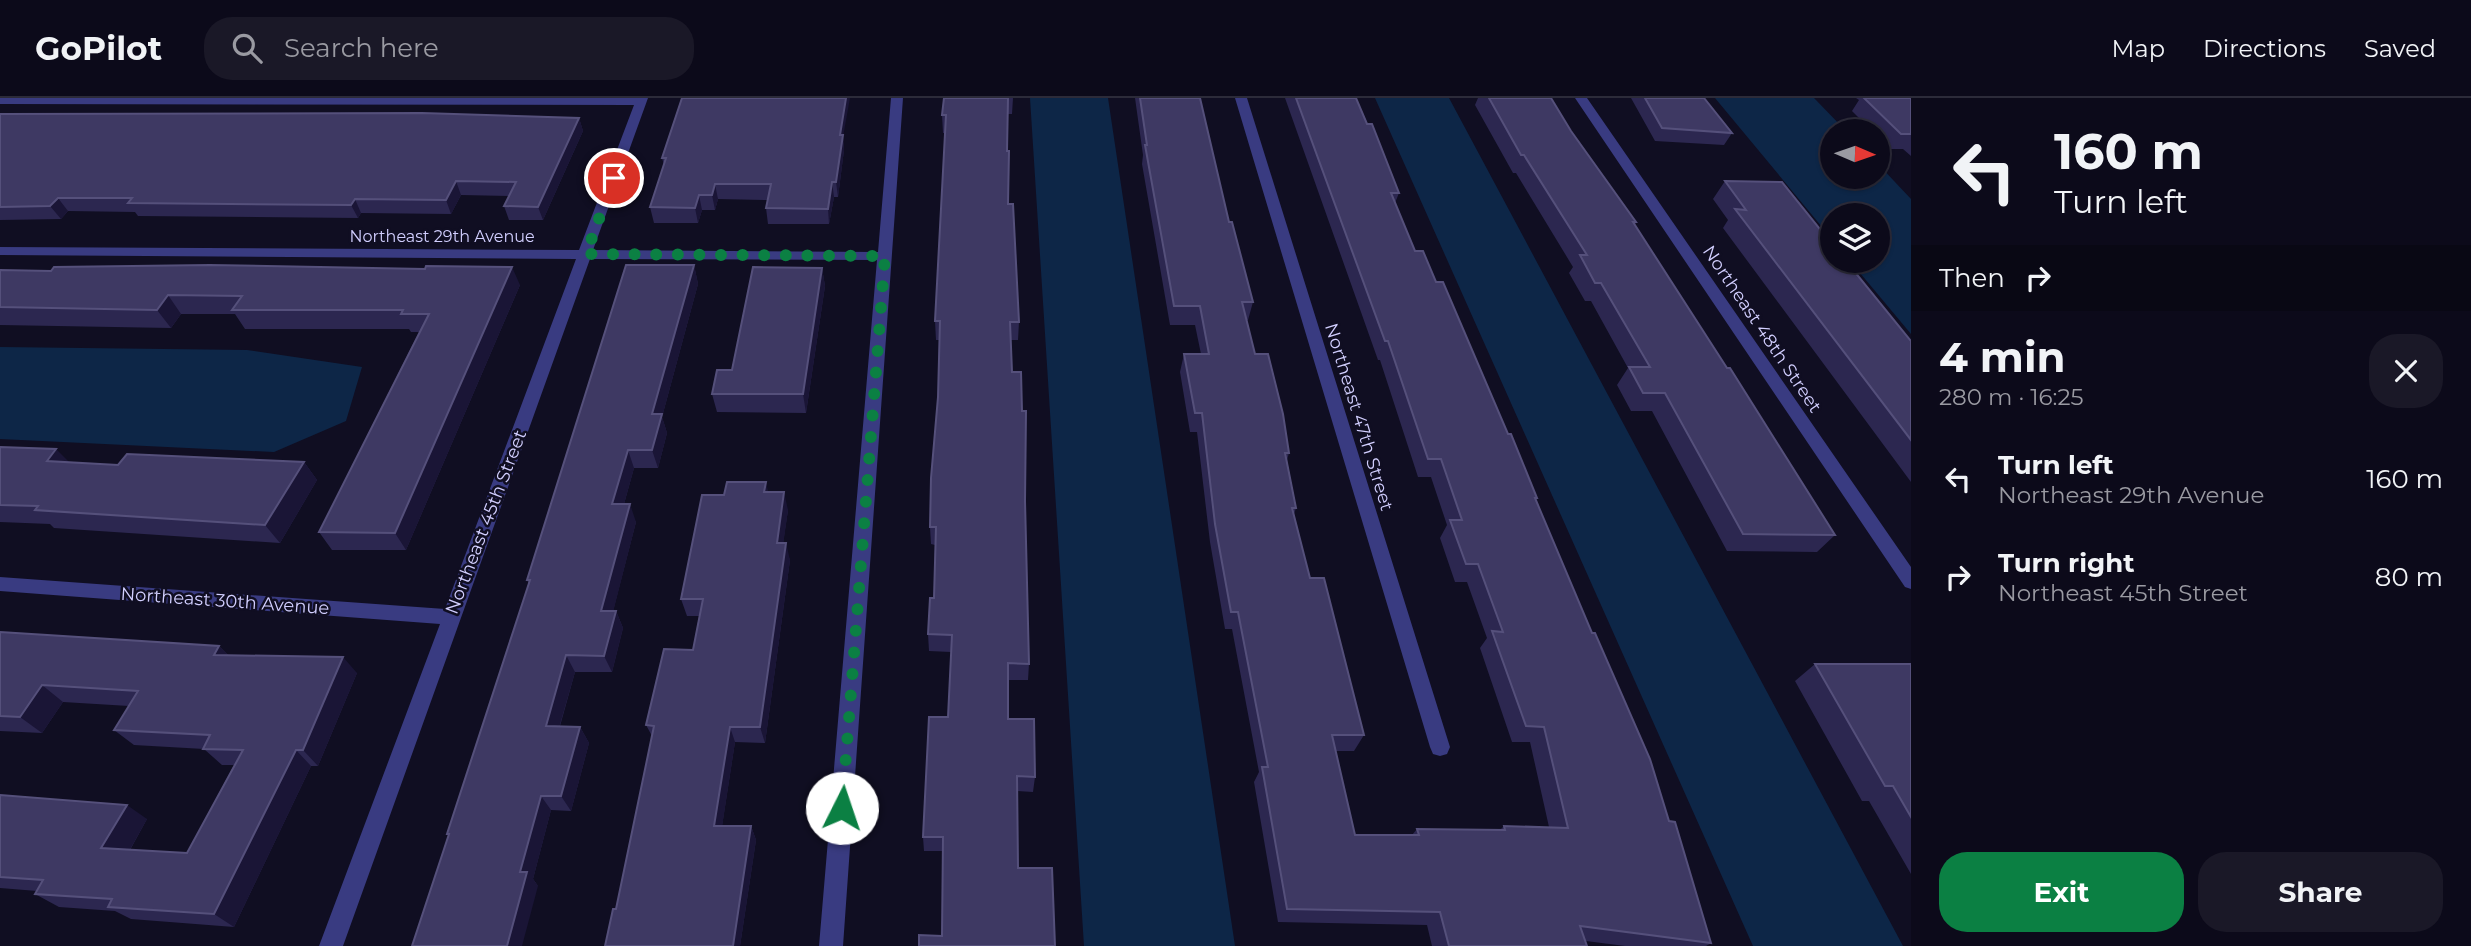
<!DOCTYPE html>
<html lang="en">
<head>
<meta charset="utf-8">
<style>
  body { margin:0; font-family:Montserrat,sans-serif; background:#1a1827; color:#f1f3f6; height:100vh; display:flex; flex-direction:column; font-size:26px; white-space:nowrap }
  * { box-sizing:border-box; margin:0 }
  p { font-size:23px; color:#9a9aa2 }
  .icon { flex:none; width:38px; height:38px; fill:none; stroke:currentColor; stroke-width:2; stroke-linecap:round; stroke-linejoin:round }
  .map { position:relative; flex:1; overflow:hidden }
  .sheet { display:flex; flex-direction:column; background:#0c0a1a; width:560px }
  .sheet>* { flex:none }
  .guide { background:#0c0a1a; color:#f1f3f6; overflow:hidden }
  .needle { width:46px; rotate:92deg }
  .fabs { position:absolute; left:1820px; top:21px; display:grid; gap:14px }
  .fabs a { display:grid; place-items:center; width:70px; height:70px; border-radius:50%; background:#0c0a1a; box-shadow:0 2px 5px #0004,0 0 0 2px #2c2b39; font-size:35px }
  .pin { position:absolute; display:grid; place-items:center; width:60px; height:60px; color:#fff; margin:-30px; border:4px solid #fff; border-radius:50%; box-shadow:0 2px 7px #0007 }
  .me { position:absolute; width:77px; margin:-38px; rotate:4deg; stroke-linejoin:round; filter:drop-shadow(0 0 5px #0008) }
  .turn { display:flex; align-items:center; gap:24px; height:147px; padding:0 28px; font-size:32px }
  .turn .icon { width:91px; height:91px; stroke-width:2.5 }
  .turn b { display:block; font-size:49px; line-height:60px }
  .then { display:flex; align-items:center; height:66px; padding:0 28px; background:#0003; gap:14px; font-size:26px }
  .round { display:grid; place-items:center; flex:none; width:74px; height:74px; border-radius:28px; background:#1a1827 }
  .headline { display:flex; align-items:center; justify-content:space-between; height:119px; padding:0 28px }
  h1 { font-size:42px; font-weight:700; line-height:52px }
  .button { display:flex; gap:14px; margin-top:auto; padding:14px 28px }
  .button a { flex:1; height:80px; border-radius:28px; background:#0b8043; color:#fff; font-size:28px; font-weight:700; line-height:80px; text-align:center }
  .button a+a { background:#1a1827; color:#f1f3f6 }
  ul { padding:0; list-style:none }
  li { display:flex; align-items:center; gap:21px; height:98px; padding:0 28px }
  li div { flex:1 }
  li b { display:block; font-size:26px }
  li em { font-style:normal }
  header { display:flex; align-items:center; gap:42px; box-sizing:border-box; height:98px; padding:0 35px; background:#0c0a1a; border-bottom:2px solid #2c2b39 }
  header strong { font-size:33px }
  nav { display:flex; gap:38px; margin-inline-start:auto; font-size:24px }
  .search { width:490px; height:63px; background:#1a1827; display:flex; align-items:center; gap:18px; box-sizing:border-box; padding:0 24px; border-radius:28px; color:#9a9aa2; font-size:26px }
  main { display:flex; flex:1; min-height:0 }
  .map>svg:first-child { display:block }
  .water { fill:#0d2647 }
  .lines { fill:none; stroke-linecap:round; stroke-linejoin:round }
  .minor { fill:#393b81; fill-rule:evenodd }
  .wall { fill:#2c2750 }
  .shaded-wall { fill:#1a1536 }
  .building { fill:#3e3963; stroke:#55507b; stroke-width:2 }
  .route { stroke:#0b8043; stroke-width:12; stroke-dasharray:0 21.6 }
  .labels { text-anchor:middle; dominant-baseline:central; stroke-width:5; stroke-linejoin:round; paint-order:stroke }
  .far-street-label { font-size:16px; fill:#d2cfff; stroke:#100e22 }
  .street-label { font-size:18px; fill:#d2cfff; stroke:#100e22 }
</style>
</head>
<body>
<header>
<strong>GoPilot</strong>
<div class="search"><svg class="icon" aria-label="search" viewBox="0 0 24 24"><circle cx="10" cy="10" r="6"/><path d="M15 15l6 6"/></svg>Search here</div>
<nav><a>Map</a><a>Directions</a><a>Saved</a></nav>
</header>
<main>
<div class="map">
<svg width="1911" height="848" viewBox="0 0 1911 848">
  <rect width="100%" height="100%" fill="#100e22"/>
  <path class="water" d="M 1030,0 L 1108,0 L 1235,848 L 1084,848 Z
    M 1375,0 L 1449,0 L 1903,848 L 1753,848 Z
    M 1715,0 L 1814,0 L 1846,33 L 1832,33 L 1832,79 L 1878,79 L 1878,66 L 1911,101 L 1911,236 L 1850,163 L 1878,163 L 1878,117 L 1832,117 L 1832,141 Z
    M 0,249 L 247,252 L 362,269 L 346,323 L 274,354 L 0,341 Z"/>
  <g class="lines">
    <path class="minor" d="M 0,0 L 648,0 L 593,152 L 878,154 L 891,0 L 903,0 L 843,848 L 819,848 L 877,162 L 590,161 L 343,848 L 319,848 L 440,526 L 0,493 L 0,479 L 445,511 L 576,161 L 0,157 L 0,149 L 579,152 L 634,7 L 0,6 Z
      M 1235,0 L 1247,0 L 1450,649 L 1447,656 L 1440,658 L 1433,656 L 1430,649 Z
      M 1575,0 L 1587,0 L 1911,469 L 1911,491 L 1905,489 Z"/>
  </g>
  <path class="wall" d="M 944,0 L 1013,0 L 1012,16 L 1008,16 L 1007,53 L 1008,106 L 1019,224 L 1018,242 L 1011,242 L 1012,274 L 1025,403 L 1029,566 L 1028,582 L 1008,582 L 1008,621 L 1035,679 L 1033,694 L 1017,693 L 942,838 L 943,753 L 924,753 L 923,739 L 948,619 L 951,554 L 929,553 L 928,536 L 934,500 L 935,447 L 931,446 L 930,429 L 938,299 L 939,242 L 936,242 L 935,223 L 945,35 L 943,35 L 942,17 Z
    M 1135,0 L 1200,0 L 1229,124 L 1253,204 L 1248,222 L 1247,222 L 1255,256 L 1289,355 L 1287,362 L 1296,410 L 1294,416 L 1310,480 L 1364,637 L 1354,653 L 1335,653 L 1355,737 L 1412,737 L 1417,731 L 1500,732 L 1504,728 L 1549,729 L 1530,644 L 1512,644 L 1480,550 L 1487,540 L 1467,484 L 1455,484 L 1440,440 L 1447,427 L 1431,379 L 1418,379 L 1380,262 L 1378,262 L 1285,0 L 1356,0 L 1399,95 L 1395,105 L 1415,153 L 1436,184 L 1537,400 L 1536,403 L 1669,723 L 1711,845 L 1706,848 L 1625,848 L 1586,843 L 1587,848 L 1432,848 L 1427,827 L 1278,824 L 1254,684 L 1259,674 L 1232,531 L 1225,531 L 1210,444 L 1197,334 L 1190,334 L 1180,274 L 1184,256 L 1201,256 L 1195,227 L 1170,227 L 1142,66 L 1143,57 Z
    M 1478,0 L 1551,0 L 1571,33 L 1636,124 L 1635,127 L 1835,437 L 1817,454 L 1727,453 L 1652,313 L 1631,313 L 1617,287 L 1628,270 L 1591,203 L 1585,203 L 1569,175 L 1573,169 L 1516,75 L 1513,75 L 1475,7 Z
    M 1631,0 L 1704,0 L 1732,35 L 1724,47 L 1655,43 Z
    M 1856,0 L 1911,0 L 1911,58 L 1903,51 L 1890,51 L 1878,39 L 1878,33 L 1872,33 L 1852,13 L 1859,2 Z
    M 0,16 L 579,20 L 583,33 L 543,122 L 509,122 L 504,108 L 509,98 L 461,97 L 451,116 L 361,115 L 358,120 L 138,118 L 135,114 L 68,113 L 61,121 L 0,122 Z
    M 843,39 L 844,52 L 838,99 L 834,99 L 829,126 L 768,126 L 766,110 L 768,102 L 718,101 L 715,112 L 702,112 L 698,125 L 654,125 L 650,109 L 664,67 L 662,60 Z
    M 1725,83 L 1911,243 L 1911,384 L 1723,130 L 1728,122 L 1713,101 Z
    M 694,167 L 698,186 L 662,319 L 667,335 L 658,370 L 634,370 L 624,406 L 636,424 L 613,513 L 616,513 L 623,530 L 612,574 L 575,574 L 560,628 L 580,629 L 589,645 L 571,713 L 551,712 L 533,781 L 538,788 L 449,738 L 447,736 L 529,486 L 527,482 Z
    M 822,170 L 825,188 L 806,315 L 717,314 L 712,296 Z
    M 0,172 L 520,187 L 406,452 L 332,452 L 319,434 L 419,234 L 411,234 L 409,231 L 245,231 L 235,216 L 181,216 L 171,230 L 0,227 Z
    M 0,349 L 69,364 L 118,367 L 304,364 L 317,382 L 280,445 L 54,430 L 50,426 L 0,424 Z
    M 769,394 L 788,412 L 783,445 L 790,462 L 765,645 L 735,644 L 722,728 L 751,728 L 756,742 L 740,848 L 605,848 L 616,811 L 652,638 L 646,627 L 693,552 L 699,518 L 687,518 L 681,501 L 724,397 Z
    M 0,534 L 219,548 L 228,557 L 357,575 L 318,668 L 311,668 L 234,829 L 131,821 L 115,813 L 59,809 L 35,796 L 37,793 L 0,790 L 0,697 L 147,721 L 130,752 L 187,755 L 234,667 L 222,667 L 204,651 L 134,647 L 114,632 L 129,608 L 63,604 L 42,635 L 0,633 Z
    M 1815,566 L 1911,566 L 1911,776 L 1869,703 L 1862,703 L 1795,583 Z"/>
  <path class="shaded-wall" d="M 846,0 L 850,0 L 843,39 L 844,52 L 838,99 L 836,84 L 840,37 Z
    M 579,20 L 583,33 L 543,122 L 538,109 Z
    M 456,83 L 461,97 L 451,116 L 446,102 Z
    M 832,84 L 834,99 L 829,126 L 828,111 Z
    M 715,86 L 718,101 L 715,112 L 712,97 Z
    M 699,97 L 702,112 L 698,125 L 695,110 Z
    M 58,100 L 68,113 L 61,121 L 50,108 Z
    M 355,101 L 361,115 L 358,120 L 351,107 Z
    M 694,167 L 698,186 L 662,319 L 667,335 L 658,370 L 652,352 L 652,316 Z
    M 512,169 L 520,187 L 406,452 L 395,435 Z
    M 822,170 L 825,188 L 806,315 L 803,296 Z
    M 168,197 L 181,216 L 171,230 L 157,212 Z
    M 56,351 L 74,369 L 47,363 Z
    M 628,352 L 634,370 L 619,424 L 612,406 Z
    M 304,364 L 317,382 L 280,445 L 265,427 Z
    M 766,384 L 770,402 L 764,394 Z
    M 784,394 L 788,412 L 781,462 L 777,445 Z
    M 630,406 L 636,424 L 609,530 L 601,513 Z
    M 786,445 L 790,462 L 765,645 L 760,629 Z
    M 616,513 L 623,530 L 612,574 L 604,558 Z
    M 219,548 L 236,565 L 214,557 Z
    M 566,557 L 575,574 L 555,644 L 546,628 Z
    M 343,559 L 357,575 L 318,668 L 303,652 Z
    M 42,587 L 63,604 L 42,635 L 20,619 Z
    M 580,629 L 589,645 L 571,713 L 561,698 Z
    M 730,629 L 735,644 L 720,742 L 714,728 Z
    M 296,652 L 311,668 L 234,829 L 214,816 Z
    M 541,698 L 551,712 L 533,781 L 538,788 L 522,848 L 507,848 L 520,774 Z
    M 127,707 L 147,721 L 123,764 L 101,750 Z
    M 751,728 L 756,742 L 740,848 L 733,848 Z"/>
  <path class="building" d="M 682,0 L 846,0 L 840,37 L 843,37 L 836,84 L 832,84 L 828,111 L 766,110 L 771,86 L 715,86 L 712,97 L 699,97 L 695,110 L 650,109 L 666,60 L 662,60 Z
    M 944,0 L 1008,0 L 1007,53 L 1009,53 L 1008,106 L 1013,106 L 1019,224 L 1010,224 L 1012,274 L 1021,274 L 1022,313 L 1026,313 L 1025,403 L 1029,566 L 1008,565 L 1008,621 L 1034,621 L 1035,679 L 1017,678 L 1018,770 L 1052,770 L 1055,848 L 919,848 L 919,837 L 942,838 L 943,739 L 923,739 L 929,619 L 948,619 L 952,537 L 928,536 L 930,500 L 934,500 L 936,429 L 930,429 L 931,380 L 938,299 L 940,223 L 935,223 L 946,17 L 942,17 Z
    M 1140,0 L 1200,0 L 1229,124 L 1232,124 L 1253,204 L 1242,204 L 1255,256 L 1268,256 L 1283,316 L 1289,355 L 1285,355 L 1296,410 L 1292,410 L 1310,480 L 1324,480 L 1364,637 L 1332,637 L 1355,737 L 1419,737 L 1417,731 L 1505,732 L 1504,728 L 1568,730 L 1544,629 L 1526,628 L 1492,533 L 1503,534 L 1478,466 L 1466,466 L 1450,422 L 1462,422 L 1441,361 L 1428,361 L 1388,243 L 1385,243 L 1296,0 L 1356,0 L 1367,26 L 1372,26 L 1399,95 L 1391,95 L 1415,153 L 1423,153 L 1436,184 L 1443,184 L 1508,336 L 1511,336 L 1537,400 L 1535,400 L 1592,535 L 1595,535 L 1650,661 L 1669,723 L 1675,724 L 1711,845 L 1580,828 L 1587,848 L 1449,848 L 1440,814 L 1287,811 L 1262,669 L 1268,669 L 1238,514 L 1231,514 L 1215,426 L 1202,315 L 1195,315 L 1184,256 L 1209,256 L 1200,208 L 1174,208 L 1145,47 L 1147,47 Z
    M 1489,0 L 1551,0 L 1571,33 L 1636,124 L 1633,124 L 1727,270 L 1730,270 L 1835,437 L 1743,436 L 1665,295 L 1643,295 L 1629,269 L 1650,269 L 1601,185 L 1595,185 L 1580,157 L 1587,157 L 1524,57 L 1521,57 Z
    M 1645,0 L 1704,0 L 1732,35 L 1662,30 Z
    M 1864,0 L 1911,0 L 1911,36 L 1901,36 Z
    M 422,15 L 579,20 L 538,109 L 504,108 L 516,84 L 456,83 L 446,102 L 355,101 L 351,107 L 128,105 L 132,100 L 58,100 L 50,108 L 0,109 L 0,16 Z
    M 1725,83 L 1782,84 L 1832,146 L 1832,163 L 1846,163 L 1911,243 L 1911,342 L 1735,111 L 1746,112 Z
    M 210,167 L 425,171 L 426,168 L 512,169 L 395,435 L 319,434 L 429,216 L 401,216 L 403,212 L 232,212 L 242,198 L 168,197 L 157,212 L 0,209 L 0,172 L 51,173 L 54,169 Z
    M 626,167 L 694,167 L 652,316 L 662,316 L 652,352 L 628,352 L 612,406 L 630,406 L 601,513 L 616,513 L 604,558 L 566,557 L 546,628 L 580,629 L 561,698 L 541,698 L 520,774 L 527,774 L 507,848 L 412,848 L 449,736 L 447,736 L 530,482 L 527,482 Z
    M 753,169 L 822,170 L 803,296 L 712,296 L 717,272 L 732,272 Z
    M 0,349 L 56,351 L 47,363 L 118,367 L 127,356 L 304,364 L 265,427 L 35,412 L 38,408 L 0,407 Z
    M 727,384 L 766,384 L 764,394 L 784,394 L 777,445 L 786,445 L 760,629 L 730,629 L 714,728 L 751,728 L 733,848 L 605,848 L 613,811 L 616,811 L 654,628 L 646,627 L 664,551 L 693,552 L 703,501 L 681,501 L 702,397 L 724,397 Z
    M 0,534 L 219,548 L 214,557 L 343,559 L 303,652 L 296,652 L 214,816 L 108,809 L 112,801 L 35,796 L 43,782 L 0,779 L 0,697 L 127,707 L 101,750 L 187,755 L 243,652 L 203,651 L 210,637 L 114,632 L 138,593 L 42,587 L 20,619 L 0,618 Z
    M 1815,566 L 1911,566 L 1911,719 L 1893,688 L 1885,688 Z"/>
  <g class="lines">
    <path class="route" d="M 614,80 L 586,156 L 885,158 L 842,710"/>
  </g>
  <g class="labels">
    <g class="far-street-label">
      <text x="442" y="138">Northeast 29th Avenue</text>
    </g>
    <g class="street-label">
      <text transform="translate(1762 231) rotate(56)">Northeast 48th Street</text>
      <text transform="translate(1359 319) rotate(73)">Northeast 47th Street</text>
      <text transform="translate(486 424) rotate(-69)">Northeast 45th Street</text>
      <text transform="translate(225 503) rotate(4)">Northeast 30th Avenue</text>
    </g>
  </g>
</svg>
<div class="fabs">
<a><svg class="needle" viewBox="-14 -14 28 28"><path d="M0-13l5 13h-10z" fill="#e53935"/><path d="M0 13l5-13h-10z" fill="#9a9aa2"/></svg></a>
<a><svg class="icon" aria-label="layers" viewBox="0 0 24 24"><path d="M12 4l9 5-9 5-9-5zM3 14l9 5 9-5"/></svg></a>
</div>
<div class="pin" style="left:614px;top:80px;background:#d93025"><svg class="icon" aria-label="arrive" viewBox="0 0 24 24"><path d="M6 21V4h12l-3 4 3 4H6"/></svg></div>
<svg class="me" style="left:842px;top:710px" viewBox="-20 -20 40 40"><circle r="19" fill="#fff"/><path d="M0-13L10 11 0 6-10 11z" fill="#0b8043"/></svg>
</div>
<section class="sheet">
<div class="guide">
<div class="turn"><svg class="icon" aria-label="left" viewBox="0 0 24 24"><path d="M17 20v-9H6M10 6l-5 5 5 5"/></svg><div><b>160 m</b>Turn left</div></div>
<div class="then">Then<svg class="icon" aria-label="right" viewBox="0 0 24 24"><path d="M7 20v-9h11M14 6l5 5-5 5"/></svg></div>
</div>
<div class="headline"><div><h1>4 min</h1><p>280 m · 16:25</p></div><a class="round"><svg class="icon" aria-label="close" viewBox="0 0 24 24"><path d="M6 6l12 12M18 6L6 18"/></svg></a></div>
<ul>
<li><svg class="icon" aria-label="left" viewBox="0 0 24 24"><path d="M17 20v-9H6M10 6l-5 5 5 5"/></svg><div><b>Turn left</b><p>Northeast 29th Avenue</p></div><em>160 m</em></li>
<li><svg class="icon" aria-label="right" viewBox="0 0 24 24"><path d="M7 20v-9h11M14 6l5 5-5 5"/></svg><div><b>Turn right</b><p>Northeast 45th Street</p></div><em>80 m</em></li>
</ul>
<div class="button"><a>Exit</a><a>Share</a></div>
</section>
</main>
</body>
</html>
